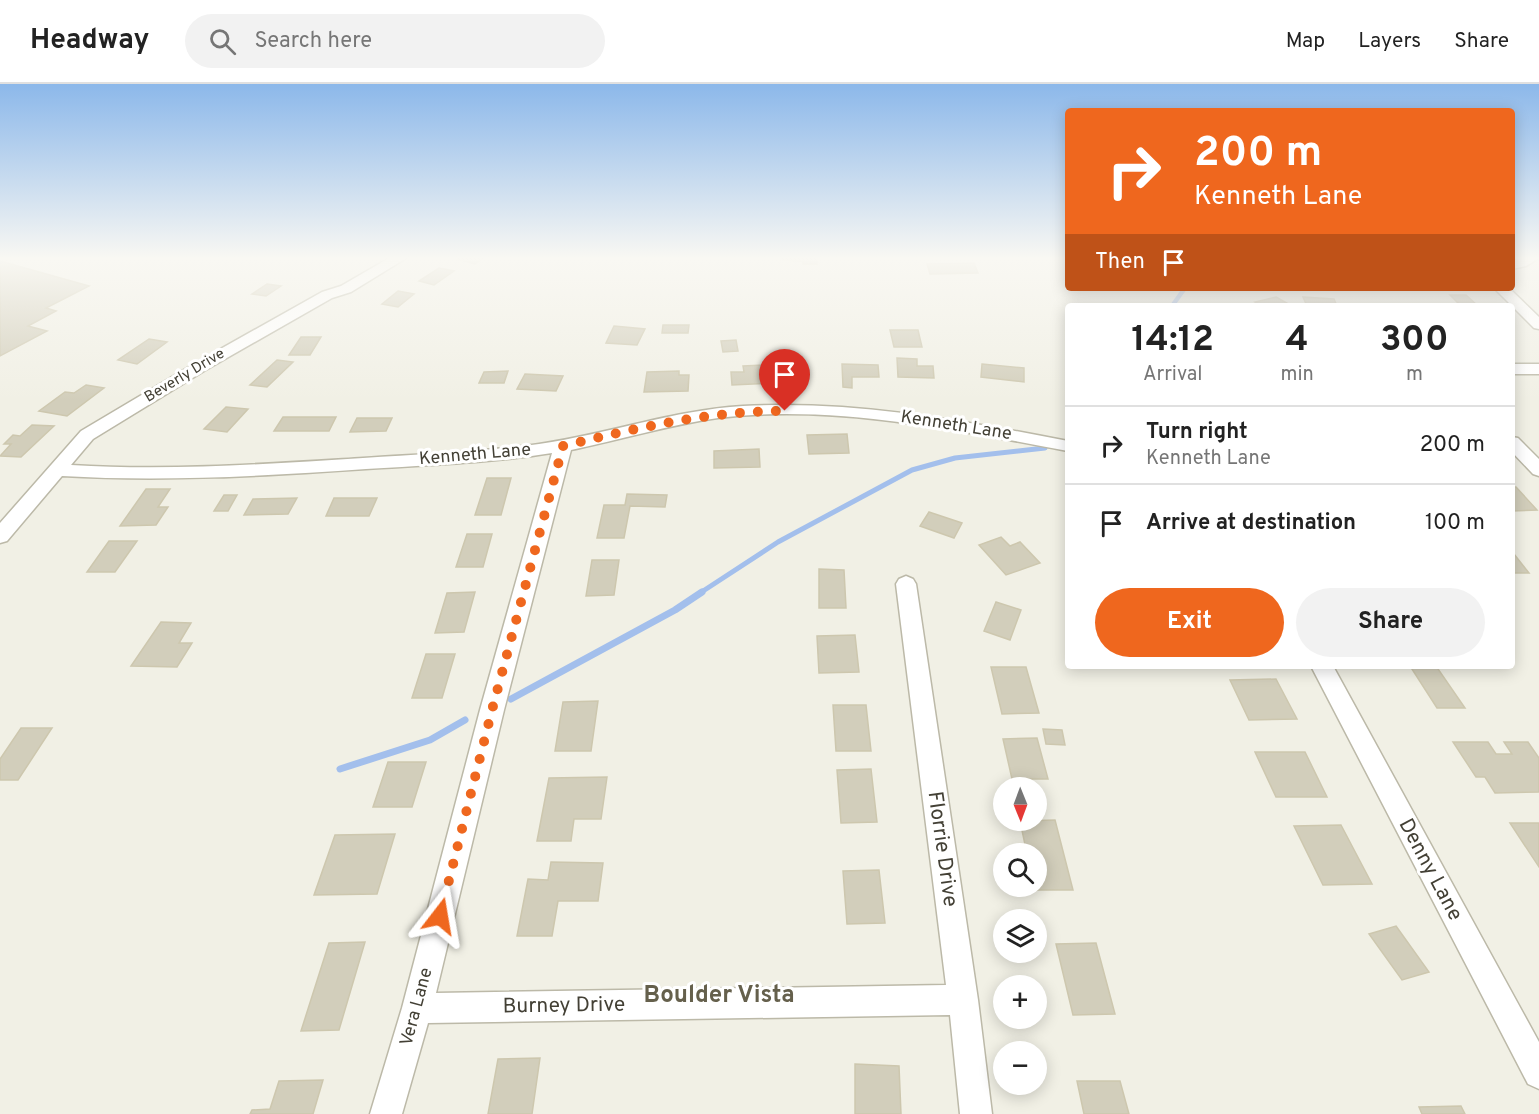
<!DOCTYPE html>
<html lang="en">
<head>
<meta charset="utf-8">
<style>
  body { margin:0; font-family:Overpass,sans-serif; background:#f2f2f2; color:#222; height:100vh; display:flex; flex-direction:column; font-size:22px; white-space:nowrap }
  * { box-sizing:border-box; margin:0 }
  p { font-size:20px; color:#767676 }
  .icon { flex:none; width:33px; height:33px; fill:none; stroke:currentColor; stroke-width:2; stroke-linecap:round; stroke-linejoin:round }
  .map { position:relative; flex:1; overflow:hidden }
  .sheet { position:absolute; left:1065px; top:219px; width:450px; height:366px; display:flex; flex-direction:column; background:#fff; border-radius:6px; box-shadow:0 3px 15px #0003 }
  .sheet>* { flex:none }
  .top-card { position:absolute; left:1065px; top:24px; width:450px; height:183px; border-radius:6px; box-shadow:0 3px 15px #0003; background:#ef671e; color:#fff; overflow:hidden }
  .needle { width:39px; rotate:179deg }
  .fabs { position:absolute; left:993px; top:693px; display:grid; gap:12px }
  .fabs a { display:grid; place-items:center; width:54px; height:54px; border-radius:50%; background:#fff; box-shadow:0 3px 15px #0003; font-size:30px }
  .pin { position:absolute; display:grid; place-items:center; width:51px; height:51px; color:#fff; margin:-62px -26px; border-radius:50% 50% 50% 0; rotate:-45deg; box-shadow:0 0 6px #0007 }
  .pin .icon { rotate:45deg }
  .me { position:absolute; width:66px; margin:-33px; rotate:14deg; stroke-linejoin:round; filter:drop-shadow(0 0 4px #0008) }
  .turn { display:flex; align-items:center; gap:21px; height:126px; padding:0 30px; font-size:27px }
  .turn .icon { width:78px; height:78px; stroke-width:2.5 }
  .turn b { display:block; font-size:42px; line-height:51px }
  .then { display:flex; align-items:center; height:57px; padding:0 30px; background:#0003; gap:12px; font-size:22px }
  .eta { display:flex; justify-content:space-evenly; align-items:center; height:102px; text-align:center }
  .eta b { font-size:36px; font-weight:700; line-height:42px }
  .primary-button { display:flex; gap:12px; margin-top:auto; padding:12px 30px }
  .primary-button a { flex:1; height:69px; border-radius:36px; background:#ef671e; color:#fff; font-size:24px; font-weight:700; line-height:69px; text-align:center }
  .primary-button a+a { background:#f2f2f2; color:#222 }
  ul { padding:0; list-style:none }
  li { display:flex; align-items:center; gap:18px; height:78px; padding:0 30px; border-top:2px solid #e0e0e0 }
  li div { flex:1 }
  li b { display:block; font-size:22px }
  li em { font-style:normal }
  header { display:flex; align-items:center; gap:36px; box-sizing:border-box; height:84px; padding:0 30px; background:#fff; border-bottom:2px solid #e0e0e0 }
  header strong { font-size:28px }
  nav { display:flex; gap:33px; margin-inline-start:auto; font-size:21px }
  .search { width:420px; height:54px; background:#f2f2f2; display:flex; align-items:center; gap:15px; box-sizing:border-box; padding:0 21px; border-radius:33px; color:#767676; font-size:22px }
  .map>svg:first-child { display:block }
  .lines { fill:none; stroke-linecap:round; stroke-linejoin:round }
  .stream-far2 { stroke:#a3bfec; stroke-width:4.5 }
  .stream-far1 { stroke:#a3bfec; stroke-width:5 }
  .stream { stroke:#a3bfec; stroke-width:7 }
  .building { fill:#d2cebb; stroke:#cdc7ae; stroke-width:1.5 }
  .street-casing { stroke:#bcb9a8; stroke-width:3 }
  .street { fill:#fff; fill-rule:evenodd }
  .route { stroke:#ef671e; stroke-width:10; stroke-dasharray:0 18 }
  .labels { text-anchor:middle; dominant-baseline:central; stroke-width:6; stroke-linejoin:round; paint-order:stroke }
  .far-street-label { font-size:15px; fill:#434035; stroke:#fff }
  .street-label { font-size:18px; fill:#434035; stroke:#fff }
  .near-street-label { font-size:21px; fill:#434035; stroke:#fff }
  .near-neighbourhood-label { font-size:24px; font-weight:bold; fill:#65604c; stroke:#fff }
</style>
</head>
<body>
<header>
<strong>Headway</strong>
<div class="search"><svg class="icon" aria-label="search" viewBox="0 0 24 24"><circle cx="10" cy="10" r="6"/><path d="M15 15l6 6"/></svg>Search here</div>
<nav><a>Map</a><a>Layers</a><a>Share</a></nav>
</header>
<div class="map">
<svg width="1539" height="1030" viewBox="0 0 1539 1030">
  <rect width="100%" height="100%" fill="#f1f0e5"/>
  <g class="lines">
    <path class="stream-far2" d="M 1172,222 L 1185,204"/>
    <path class="stream-far1" d="M 700,509 L 778,458 L 912,386 L 955,374 L 1045,364"/>
    <path class="stream" d="M 511,615 L 675,526 L 702,508
      M 340,685 L 430,656 L 465,636"/>
  </g>
  <path class="building" d="M 460,173 L 485,173 L 475,180 L 457,175 Z
    M 782,173 L 817,173 L 817,180 L 803,180 L 803,177 L 782,176 Z
    M 0,177 L 89,202 L 46,224 L 56,227 L 28,242 L 47,247 L 0,272 Z
    M 974,179 L 978,189 L 930,190 L 927,180 Z
    M 439,184 L 454,187 L 434,201 L 419,197 Z
    M 267,200 L 281,202 L 266,212 L 252,210 Z
    M 398,207 L 414,210 L 398,223 L 382,220 Z
    M 1450,211 L 1466,211 L 1478,222 L 1461,222 Z
    M 1276,213 L 1292,222 L 1262,222 L 1255,218 Z
    M 1303,213 L 1334,215 L 1337,222 L 1307,222 Z
    M 663,241 L 689,241 L 688,249 L 662,249 Z
    M 614,242 L 645,245 L 637,261 L 606,259 Z
    M 890,246 L 918,246 L 922,263 L 894,263 Z
    M 301,253 L 321,253 L 310,271 L 289,271 Z
    M 149,255 L 167,258 L 137,280 L 118,276 Z
    M 736,256 L 738,267 L 723,268 L 721,257 Z
    M 897,274 L 917,275 L 917,282 L 933,282 L 934,294 L 898,293 Z
    M 277,276 L 293,278 L 267,303 L 250,301 Z
    M 842,280 L 878,281 L 879,293 L 852,293 L 852,304 L 843,303 Z
    M 982,280 L 1024,284 L 1024,298 L 981,293 Z
    M 763,281 L 763,287 L 777,287 L 778,299 L 732,301 L 731,288 L 744,288 L 743,282 Z
    M 508,287 L 504,299 L 479,299 L 484,288 Z
    M 679,287 L 679,291 L 689,291 L 688,307 L 644,308 L 647,288 Z
    M 525,290 L 563,292 L 556,307 L 517,305 Z
    M 86,301 L 104,304 L 67,332 L 39,327 L 65,308 L 74,309 Z
    M 226,323 L 248,325 L 227,348 L 204,345 Z
    M 283,333 L 336,333 L 329,347 L 274,347 Z
    M 357,334 L 392,334 L 386,347 L 350,348 Z
    M 32,341 L 54,342 L 21,373 L 0,372 L 11,360 L 4,360 L 13,351 L 20,352 Z
    M 847,350 L 849,369 L 809,370 L 807,351 Z
    M 759,365 L 760,383 L 714,384 L 714,367 Z
    M 487,394 L 511,394 L 501,431 L 475,431 Z
    M 1512,403 L 1516,403 L 1537,426 L 1512,427 Z
    M 146,405 L 170,405 L 158,423 L 168,423 L 156,441 L 120,442 Z
    M 627,410 L 667,411 L 665,423 L 630,422 L 624,454 L 597,454 L 604,421 L 625,421 Z
    M 224,411 L 237,411 L 228,427 L 214,427 Z
    M 297,414 L 288,430 L 244,431 L 253,415 Z
    M 334,414 L 377,414 L 369,432 L 326,432 Z
    M 929,428 L 962,439 L 954,454 L 920,442 Z
    M 467,450 L 492,450 L 483,483 L 456,483 Z
    M 1001,453 L 1010,462 L 1020,458 L 1040,479 L 1006,491 L 979,461 Z
    M 109,457 L 137,457 L 115,488 L 87,488 Z
    M 1512,470 L 1514,470 L 1529,489 L 1512,489 Z
    M 592,476 L 619,476 L 614,511 L 586,512 Z
    M 819,485 L 844,486 L 846,524 L 819,524 Z
    M 475,508 L 464,548 L 435,549 L 447,509 Z
    M 996,518 L 1021,526 L 1010,556 L 984,547 Z
    M 161,538 L 191,539 L 179,559 L 192,559 L 177,583 L 131,582 Z
    M 855,551 L 859,588 L 819,589 L 817,552 Z
    M 426,570 L 455,570 L 442,614 L 412,614 Z
    M 1410,582 L 1436,582 L 1465,624 L 1437,624 Z
    M 991,583 L 1026,583 L 1039,629 L 1002,630 Z
    M 1276,595 L 1297,635 L 1249,636 L 1230,596 Z
    M 598,617 L 591,667 L 555,667 L 563,618 Z
    M 833,621 L 866,621 L 871,667 L 836,667 Z
    M 21,644 L 52,644 L 18,696 L 0,696 L 0,675 Z
    M 1043,645 L 1062,646 L 1065,661 L 1046,660 Z
    M 1037,654 L 1048,695 L 1012,695 L 1003,655 Z
    M 1453,658 L 1488,658 L 1496,670 L 1512,670 L 1504,658 L 1528,658 L 1539,674 L 1539,708 L 1495,709 L 1485,693 L 1476,693 Z
    M 1255,668 L 1305,668 L 1327,713 L 1276,713 Z
    M 388,678 L 426,678 L 412,723 L 373,723 Z
    M 871,685 L 877,738 L 841,739 L 837,686 Z
    M 607,693 L 601,735 L 574,735 L 571,757 L 537,757 L 549,694 Z
    M 1055,736 L 1073,806 L 1036,806 L 1036,770 L 1027,770 L 1020,737 Z
    M 1510,739 L 1539,739 L 1539,783 Z
    M 1341,741 L 1372,800 L 1323,801 L 1294,742 Z
    M 395,750 L 377,810 L 314,811 L 335,751 Z
    M 551,778 L 603,779 L 598,817 L 558,817 L 552,852 L 517,852 L 528,795 L 548,796 Z
    M 879,786 L 885,839 L 847,840 L 843,787 Z
    M 1396,842 L 1429,888 L 1402,896 L 1369,850 Z
    M 365,858 L 339,946 L 301,947 L 329,859 Z
    M 1096,859 L 1115,930 L 1073,931 L 1056,860 Z
    M 540,974 L 532,1030 L 488,1030 L 498,975 Z
    M 855,980 L 899,982 L 901,1030 L 855,1030 Z
    M 323,996 L 313,1030 L 250,1030 L 252,1026 L 270,1025 L 279,997 Z
    M 1077,997 L 1120,997 L 1129,1030 L 1084,1030 Z
    M 1461,1022 L 1465,1030 L 1422,1030 L 1419,1023 Z"/>
  <g class="lines">
    <g class="street-casing">
      <path id="street" d="M 391,173 L 408,173 L 351,208 L 332,214 L 204,287 L 93,355 L 71,381 C 169,387 266,380 363,374 C 422,370 481,368 539,360 C 608,350 674,326 743,322 C 852,316 961,336 1068,357 L 1068,367 C 956,346 832,320 718,334 C 668,341 620,356 571,366 L 504,626 L 436,909 L 946,901 L 896,500 L 899,495 L 906,492 L 913,495 L 916,500 L 978,916 L 992,1030 L 960,1030 L 950,931 L 428,939 L 402,1030 L 370,1030 L 402,924 L 480,626 L 552,369 C 491,379 428,381 366,385 C 265,392 163,398 62,392 L 7,457 L 0,459 L 0,439 L 81,347 L 192,281 L 322,208 L 341,202 Z
        M 1522,173 L 1539,173 L 1539,174 L 1526,182 L 1512,185 L 1512,177 Z
        M 1494,204 L 1509,204 L 1539,233 L 1539,245 L 1534,244 Z
        M 1512,280 L 1539,280 L 1539,290 L 1512,290 Z
        M 1512,353 L 1518,354 L 1539,375 L 1539,392 L 1533,390 L 1512,368 Z
        M 1311,582 L 1333,582 L 1539,958 L 1539,1005 L 1528,1000 Z"/>
    </g>
    <use href="#street" class="street"/>
  </g>
  <linearGradient id="sky" x2="0" y2="1"><stop stop-color="#8cb8ea"/><stop offset="0.55" stop-color="#f9f8f3"/><stop offset="1" stop-color="#f9f8f3" stop-opacity="0"/></linearGradient>
  <rect width="1539" height="317" fill="url(#sky)"/>
  <g class="lines">
    <path class="route" d="M 440,832 L 492,626 L 563,362 C 637,344 709,327 785,327"/>
  </g>
  <g class="labels">
    <g class="far-street-label">
      <text transform="translate(185 292) rotate(-31)">Beverly Drive</text>
    </g>
    <g class="street-label">
      <text transform="translate(956 342) rotate(9)">Kenneth Lane</text>
      <text transform="translate(475 371) rotate(-5)">Kenneth Lane</text>
      <text transform="translate(417 923) rotate(-75)">Vera Lane</text>
    </g>
    <g class="near-street-label">
      <text transform="translate(942 765) rotate(82)">Florrie Drive</text>
      <text transform="translate(1430 786) rotate(62)">Denny Lane</text>
      <text transform="translate(564 922) rotate(-1)">Burney Drive</text>
    </g>
    <g class="near-neighbourhood-label">
      <text x="719" y="912">Boulder Vista</text>
    </g>
  </g>
</svg>
<div class="fabs">
<a><svg class="needle" viewBox="-14 -14 28 28"><path d="M0-13l5 13h-10z" fill="#e53935"/><path d="M0 13l5-13h-10z" fill="#767676"/></svg></a>
<a><svg class="icon" aria-label="search" viewBox="0 0 24 24"><circle cx="10" cy="10" r="6"/><path d="M15 15l6 6"/></svg></a>
<a><svg class="icon" aria-label="layers" viewBox="0 0 24 24"><path d="M12 4l9 5-9 5-9-5zM3 14l9 5 9-5"/></svg></a>
<a>+</a>
<a>−</a>
</div>
<div class="pin" style="left:785px;top:327px;background:#d93025"><svg class="icon" aria-label="arrive" viewBox="0 0 24 24"><path d="M6 21V4h12l-3 4 3 4H6"/></svg></div>
<svg class="me" style="left:440px;top:832px" viewBox="-20 -20 40 40"><path d="M0-17L14 15 0 8-14 15z" fill="#ef671e" stroke="#fff" stroke-width="4"/></svg>
<div class="top-card">
<div class="turn"><svg class="icon" aria-label="right" viewBox="0 0 24 24"><path d="M7 20v-9h11M14 6l5 5-5 5"/></svg><div><b>200 m</b>Kenneth Lane</div></div>
<div class="then">Then<svg class="icon" aria-label="arrive" viewBox="0 0 24 24"><path d="M6 21V4h12l-3 4 3 4H6"/></svg></div>
</div>
<section class="sheet">
<div class="eta">
<div><b>14:12</b><p>Arrival</p></div>
<div><b>4</b><p>min</p></div>
<div><b>300</b><p>m</p></div>
</div>
<ul>
<li><svg class="icon" aria-label="right" viewBox="0 0 24 24"><path d="M7 20v-9h11M14 6l5 5-5 5"/></svg><div><b>Turn right</b><p>Kenneth Lane</p></div><em>200 m</em></li>
<li><svg class="icon" aria-label="arrive" viewBox="0 0 24 24"><path d="M6 21V4h12l-3 4 3 4H6"/></svg><div><b>Arrive at destination</b></div><em>100 m</em></li>
</ul>
<div class="primary-button"><a>Exit</a><a>Share</a></div>
</section>
</div>
</body>
</html>
